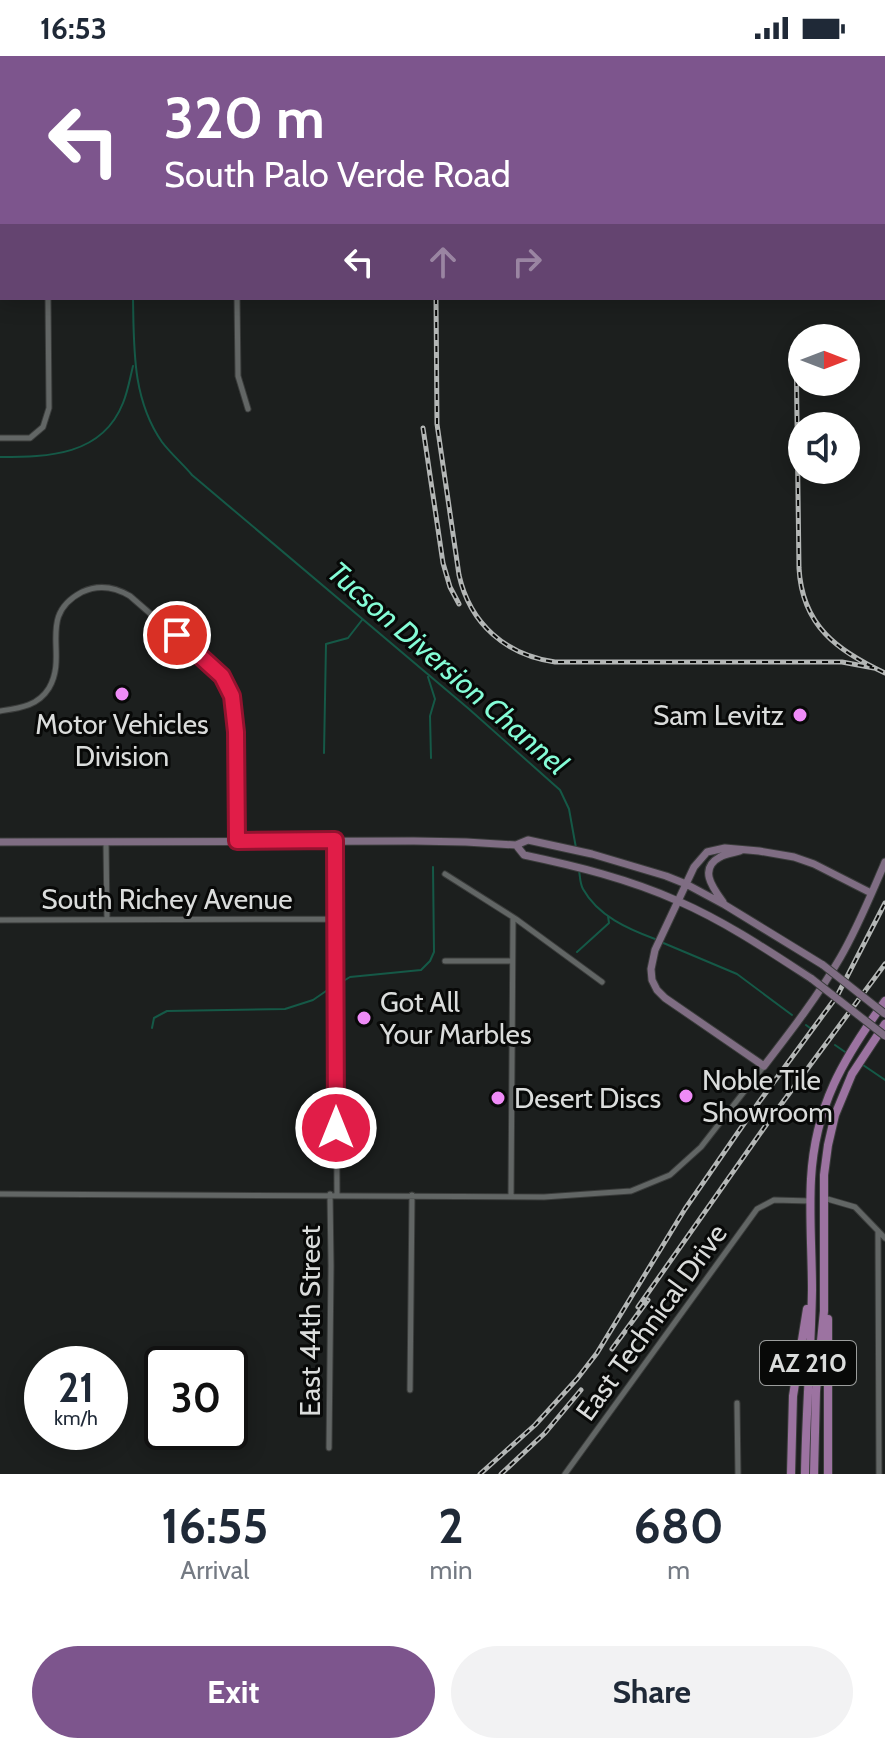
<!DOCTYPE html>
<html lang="en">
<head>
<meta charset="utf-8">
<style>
  body { margin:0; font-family:Cabin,sans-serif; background:#f2f2f3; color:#1f2937; height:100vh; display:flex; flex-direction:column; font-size:30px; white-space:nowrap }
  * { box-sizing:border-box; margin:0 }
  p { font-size:26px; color:#747a83 }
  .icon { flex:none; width:44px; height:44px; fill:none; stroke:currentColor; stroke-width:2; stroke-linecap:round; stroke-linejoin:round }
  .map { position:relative; height:1418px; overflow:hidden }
  .panel { display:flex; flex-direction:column; background:#fff; flex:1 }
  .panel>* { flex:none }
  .guide { position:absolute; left:0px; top:0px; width:886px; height:244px; box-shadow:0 4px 20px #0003; background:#7d558d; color:#fff; overflow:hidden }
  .needle { width:52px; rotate:90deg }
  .buttons { position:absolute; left:788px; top:268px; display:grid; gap:16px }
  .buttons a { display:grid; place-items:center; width:72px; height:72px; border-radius:50%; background:#fff; box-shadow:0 4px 20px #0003; font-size:40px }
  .speed { position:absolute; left:24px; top:1290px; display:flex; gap:16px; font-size:40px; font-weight:700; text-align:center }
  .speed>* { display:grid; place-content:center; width:104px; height:104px; border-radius:50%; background:#fff; box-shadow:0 4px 20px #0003; line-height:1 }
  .speed small { font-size:20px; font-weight:400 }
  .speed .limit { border:4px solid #111; border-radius:12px; background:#fff; color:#111 }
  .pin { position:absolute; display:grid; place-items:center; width:68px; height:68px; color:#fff; margin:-34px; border:4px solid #fff; border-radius:50%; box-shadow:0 2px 8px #0007 }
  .me { position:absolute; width:88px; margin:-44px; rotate:0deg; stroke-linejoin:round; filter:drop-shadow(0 0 6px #0008) }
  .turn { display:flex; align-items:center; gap:28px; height:168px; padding:0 32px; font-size:36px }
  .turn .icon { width:104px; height:104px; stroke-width:2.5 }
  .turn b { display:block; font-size:56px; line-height:68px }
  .lanes { display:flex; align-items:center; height:76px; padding:0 32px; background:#0003; justify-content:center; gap:40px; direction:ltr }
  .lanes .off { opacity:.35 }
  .eta { display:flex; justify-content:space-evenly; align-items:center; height:136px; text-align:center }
  .eta b { font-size:48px; font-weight:800; line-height:56px }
  .button { display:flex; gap:16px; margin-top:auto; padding:16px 32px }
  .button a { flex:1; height:92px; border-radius:48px; background:#7d558d; color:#fff; font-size:32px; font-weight:800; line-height:92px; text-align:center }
  .button a+a { background:#f2f2f3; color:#1f2937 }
  .status { display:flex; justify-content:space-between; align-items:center; height:56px; padding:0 40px; background:#fff; direction:ltr }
  .status svg { height:22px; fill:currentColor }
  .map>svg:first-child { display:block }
  .green { fill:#4e1b53 }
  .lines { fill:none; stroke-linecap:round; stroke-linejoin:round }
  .stream { stroke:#155947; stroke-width:2 }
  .street-casing { stroke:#3a3c3b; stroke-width:7 }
  .secondary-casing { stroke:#3a3c3b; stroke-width:9 }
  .primary-casing { stroke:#3a3c3b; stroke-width:10 }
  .street { stroke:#626665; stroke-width:5 }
  .secondary { stroke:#7f6d83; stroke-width:7 }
  .primary { stroke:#9c73a1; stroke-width:8 }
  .rail-casing { stroke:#b3b6b5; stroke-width:5 }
  .rail { stroke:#080908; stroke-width:2; stroke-dasharray:6; stroke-linecap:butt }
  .secondary-bridge-casing { stroke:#3a3c3b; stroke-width:9; stroke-linecap:butt }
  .secondary-bridge { stroke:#7f6d83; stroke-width:7 }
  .route-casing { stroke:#92132f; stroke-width:20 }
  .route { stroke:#e11d48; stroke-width:14 }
  .poi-dot { fill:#ef8bf7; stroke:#080908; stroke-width:3 }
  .labels { text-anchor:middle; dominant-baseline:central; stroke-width:6; stroke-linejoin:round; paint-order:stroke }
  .shield { fill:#080908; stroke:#9b9d9c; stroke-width:2 }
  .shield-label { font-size:26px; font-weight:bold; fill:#dadcdb }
  .poi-label { font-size:28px; fill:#dadcdb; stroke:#080908; text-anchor:start }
  .street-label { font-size:28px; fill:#dadcdb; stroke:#080908 }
  .water-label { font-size:30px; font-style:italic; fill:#84fcd6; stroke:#080908 }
</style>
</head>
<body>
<div class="status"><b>16:53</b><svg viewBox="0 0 49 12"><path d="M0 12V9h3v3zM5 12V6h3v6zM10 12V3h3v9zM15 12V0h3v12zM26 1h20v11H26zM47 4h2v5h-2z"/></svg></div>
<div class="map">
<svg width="885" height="1418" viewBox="0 0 885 1418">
  <rect width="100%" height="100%" fill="#1c1f1e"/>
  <path class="green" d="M 0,0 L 457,0 L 457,2 L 2,2 L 2,40 L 0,40 Z"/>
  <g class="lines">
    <path class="stream" d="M 131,2 L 132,0
      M 0,29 L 2,29
      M 133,242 C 134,292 132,343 162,386 C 171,398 183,408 192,419 L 469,653 L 560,734 L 569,753 L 576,792
      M 0,401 C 48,401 102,400 123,347 C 128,335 130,322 133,310
      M 428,621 L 435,643 L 430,660 L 431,702
      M 324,697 L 326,588 L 348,582 L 362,564
      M 579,814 C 580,820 580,828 583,833 C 598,860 628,873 655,883
      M 661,886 L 737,918 L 792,959
      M 577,896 L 609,867 L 608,860
      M 340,927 L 350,921 L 421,914 L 430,905 L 434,896 L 433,811
      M 806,969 L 810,972
      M 152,972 L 154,962 L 167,955 L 285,953 L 313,944 L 329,933
      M 835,989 L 848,998
      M 863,1009 L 885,1024"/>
    <g class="street-casing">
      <path id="street" d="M 90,0 L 90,2
        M 503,0 L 503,2
        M 651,0 L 651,2
        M 725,0 L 725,2
        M 799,0 L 799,2
        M 576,2 L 576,0
        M 237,242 L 238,320 L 248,353
        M 0,382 L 30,382 L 43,371 L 49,352 L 48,242
        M 0,655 C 20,652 38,650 49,632 C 69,598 36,560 82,536 C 99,528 115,531 130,540 L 222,620 L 232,640 L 236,676 L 237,785
        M 335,784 L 337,1138
        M 106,786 L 107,863
        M 445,818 L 516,863 L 602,926
        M 0,864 L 335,863
        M 445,905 L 512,905
        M 0,1138 L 544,1141 L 631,1135 L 670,1119 L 701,1091 L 764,1010
        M 511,1140 L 513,862
        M 824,1142 L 855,1151 L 885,1182
        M 878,1175 L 879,1418
        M 410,1334 L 412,1139
        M 737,1347 L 738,1418
        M 329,1392 L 331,1210 L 330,1138
        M 565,1418 L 757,1153 L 774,1144 L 811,1145"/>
    </g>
    <g class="secondary-casing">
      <path id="secondary" d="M 884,36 L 885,35
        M 884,49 L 885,49
        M 0,55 L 2,55
        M 0,786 L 414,785 L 466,786 L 516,789 L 528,784 L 592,798 L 666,820 L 686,828 L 725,849 L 823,909
        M 516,789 L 524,799 C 576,810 629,823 678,845 C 726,866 769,895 812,923
        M 871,837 L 814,808 L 794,801 L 759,795 L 725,792 L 707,796 L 694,811 L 655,894 L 651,913 L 652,924 L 657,934 L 665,942 L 764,1010 C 791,975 818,940 840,902 C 857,873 870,841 883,811 L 885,806
        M 723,846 C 713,832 698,813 720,801 C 726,798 733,797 740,795"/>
    </g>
    <g class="primary-casing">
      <path id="primary" d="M 828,1263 L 828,1418
        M 791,1418 L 793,1340 L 807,1253
        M 805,1418 C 806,1356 811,1295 812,1234 C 812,1197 809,1160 811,1123 C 815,1050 843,1003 885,945
        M 814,1418 L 816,1335 L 824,1255 L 824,1119 L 828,1089 L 835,1059 L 852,1018 L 885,968"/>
    </g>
    <use href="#street" class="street"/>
    <use href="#secondary" class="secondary"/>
    <use href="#primary" class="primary"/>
    <g class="rail-casing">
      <path id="rail" d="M 436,242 L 437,368 L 459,519 C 470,568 506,599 555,606 L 842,606 L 874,612
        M 796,288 L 799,512 C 802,570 838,595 885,617
        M 423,372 L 443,507 L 450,531 L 459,548
        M 638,1251 L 771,1062 L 885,908
        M 612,1293 L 648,1244
        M 480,1418 L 535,1369 L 577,1323 L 597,1297 L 685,1153 L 759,1046 L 837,940 L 885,847
        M 501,1418 L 545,1377 L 581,1334"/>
    </g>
    <use href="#rail" class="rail"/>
    <g class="secondary-bridge-casing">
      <path id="secondary-bridge" d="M 823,909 L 885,958
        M 812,923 L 885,980"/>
    </g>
    <use href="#secondary-bridge" class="secondary-bridge"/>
  </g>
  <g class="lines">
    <g class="route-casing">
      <path id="route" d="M 177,579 L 222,620 L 232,640 L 236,676 L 237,785 L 335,784 L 336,1072"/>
    </g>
    <use href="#route" class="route"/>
  </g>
  <g class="poi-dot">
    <circle cx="122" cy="638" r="8"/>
    <circle cx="800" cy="659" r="8"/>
    <circle cx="364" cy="962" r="8"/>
    <circle cx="686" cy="1040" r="8"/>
    <circle cx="498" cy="1042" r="8"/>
  </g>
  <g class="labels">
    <rect class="shield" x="760" y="1285" width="96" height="44" rx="6"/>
    <g class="shield-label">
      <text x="808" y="1307">AZ 210</text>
    </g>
    <g class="poi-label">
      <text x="784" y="659" text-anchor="end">Sam Levitz</text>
      <text x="122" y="668" text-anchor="middle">Motor Vehicles<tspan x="122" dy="32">Division</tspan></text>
      <text x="380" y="946">Got All<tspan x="380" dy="32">Your Marbles</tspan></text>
      <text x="702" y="1024">Noble Tile<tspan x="702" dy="32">Showroom</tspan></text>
      <text x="514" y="1042">Desert Discs</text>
    </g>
    <g class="street-label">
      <text x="167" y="843">South Richey Avenue</text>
      <text transform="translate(310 1265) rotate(-90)">East 44th Street</text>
      <text transform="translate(651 1266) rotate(-54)">East Technical Drive</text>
    </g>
    <g class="water-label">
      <text transform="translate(448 612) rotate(41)">Tucson Diversion Channel</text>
    </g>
  </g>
</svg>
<div class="buttons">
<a><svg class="needle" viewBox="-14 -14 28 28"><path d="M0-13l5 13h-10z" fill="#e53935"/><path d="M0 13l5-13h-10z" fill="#747a83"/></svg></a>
<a><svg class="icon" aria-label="sound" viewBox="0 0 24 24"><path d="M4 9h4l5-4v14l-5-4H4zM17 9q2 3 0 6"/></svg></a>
</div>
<div class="speed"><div>21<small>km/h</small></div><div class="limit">30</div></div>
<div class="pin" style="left:177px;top:579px;background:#d93025"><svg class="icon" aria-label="arrive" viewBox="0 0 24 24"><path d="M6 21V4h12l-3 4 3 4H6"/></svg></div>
<svg class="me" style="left:336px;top:1072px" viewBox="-20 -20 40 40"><circle r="17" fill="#e11d48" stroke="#fff" stroke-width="3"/><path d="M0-11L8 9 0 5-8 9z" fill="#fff"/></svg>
<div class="guide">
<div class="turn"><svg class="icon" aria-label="left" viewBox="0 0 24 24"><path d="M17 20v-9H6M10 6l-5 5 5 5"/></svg><div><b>320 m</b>South Palo Verde Road</div></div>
<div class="lanes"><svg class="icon" aria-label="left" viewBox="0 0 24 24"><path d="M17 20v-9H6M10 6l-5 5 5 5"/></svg><svg class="icon off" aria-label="ahead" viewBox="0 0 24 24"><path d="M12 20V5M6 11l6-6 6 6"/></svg><svg class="icon off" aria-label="right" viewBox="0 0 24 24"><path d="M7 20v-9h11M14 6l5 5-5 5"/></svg></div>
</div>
</div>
<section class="panel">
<div class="eta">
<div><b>16:55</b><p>Arrival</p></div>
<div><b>2</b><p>min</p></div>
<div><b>680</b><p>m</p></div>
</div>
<div class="button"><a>Exit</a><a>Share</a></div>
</section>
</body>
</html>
